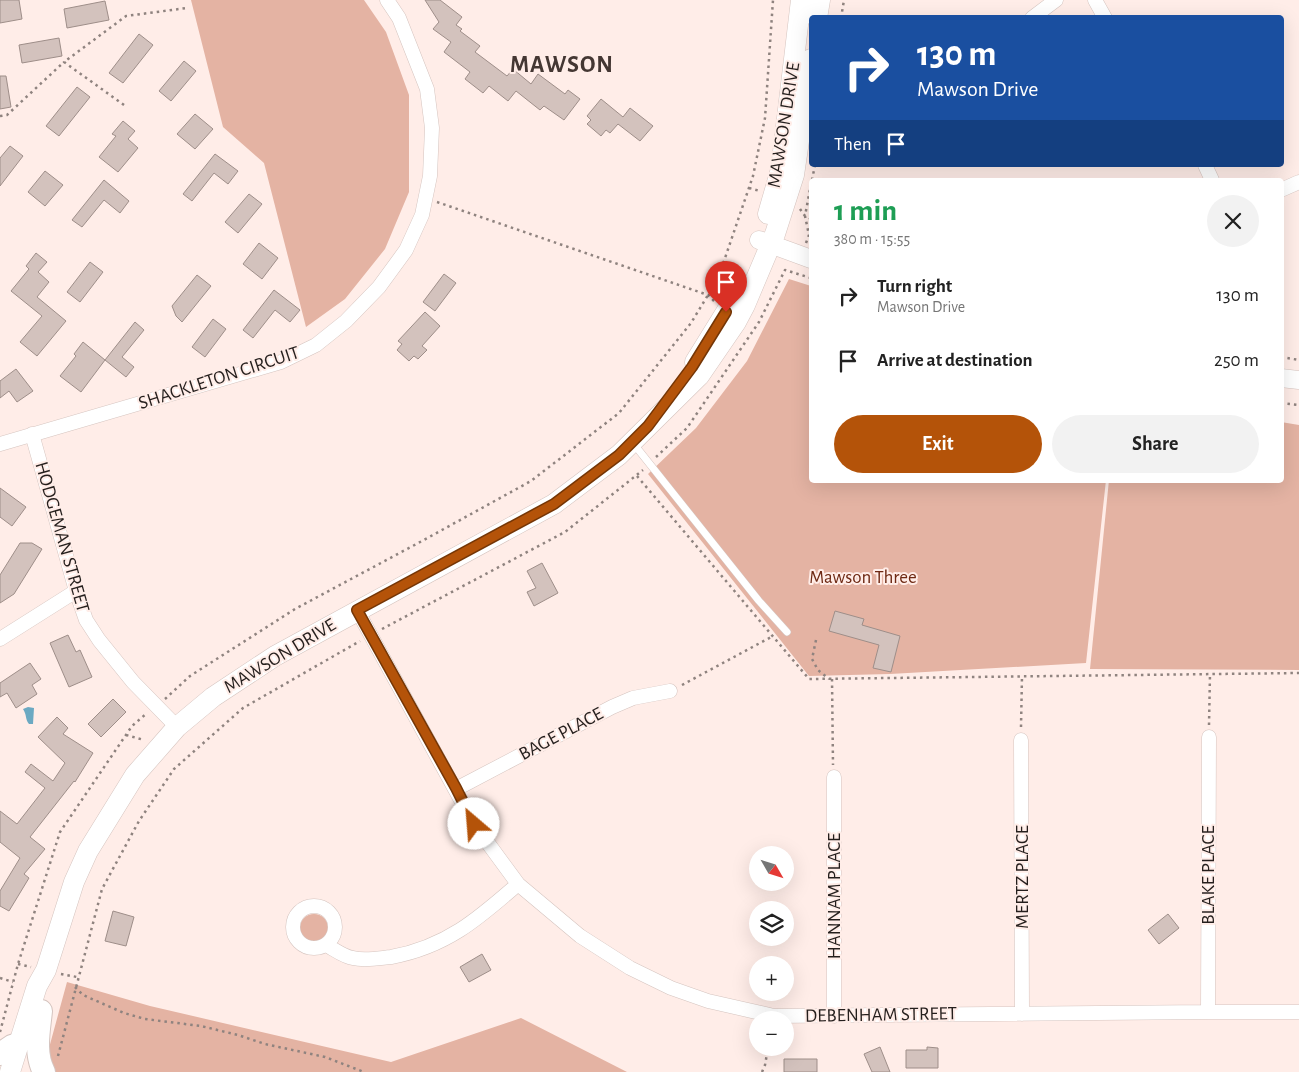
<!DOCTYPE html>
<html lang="en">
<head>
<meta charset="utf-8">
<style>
  body { margin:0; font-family:"Alegreya Sans",sans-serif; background:#f2f2f2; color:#222; height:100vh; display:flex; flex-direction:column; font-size:19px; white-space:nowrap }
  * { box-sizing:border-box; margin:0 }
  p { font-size:16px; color:#767676 }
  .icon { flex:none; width:28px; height:28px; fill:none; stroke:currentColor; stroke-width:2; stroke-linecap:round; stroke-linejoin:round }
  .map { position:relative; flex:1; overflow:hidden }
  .drawer { position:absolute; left:809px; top:178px; width:475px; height:305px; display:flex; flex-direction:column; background:#fff; border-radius:5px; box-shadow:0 5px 20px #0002 }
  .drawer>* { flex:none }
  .top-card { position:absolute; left:809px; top:15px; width:475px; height:152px; border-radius:5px; box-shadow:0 5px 20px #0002; background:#1a4fa0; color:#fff; overflow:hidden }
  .needle { width:32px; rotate:129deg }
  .controls { position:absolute; left:749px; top:846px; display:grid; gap:10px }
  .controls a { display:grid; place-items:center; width:45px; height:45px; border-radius:50%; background:#fff; box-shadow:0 5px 20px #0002; font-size:25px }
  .pin { position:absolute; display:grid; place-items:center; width:42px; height:42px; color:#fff; margin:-51px -21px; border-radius:50% 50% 50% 0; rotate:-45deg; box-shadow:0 0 5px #0007 }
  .pin .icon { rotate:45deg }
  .me { position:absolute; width:55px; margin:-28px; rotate:333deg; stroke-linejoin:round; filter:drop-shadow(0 0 4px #0008) }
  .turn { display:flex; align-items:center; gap:18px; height:105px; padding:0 25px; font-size:22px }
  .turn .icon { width:65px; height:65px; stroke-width:2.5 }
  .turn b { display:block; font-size:35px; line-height:42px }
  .then { display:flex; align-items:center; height:48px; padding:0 25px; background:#0003; gap:10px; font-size:19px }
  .round { display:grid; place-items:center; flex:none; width:52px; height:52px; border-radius:26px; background:#f2f2f2 }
  .headline { display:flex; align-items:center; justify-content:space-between; height:85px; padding:0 25px }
  h1 { font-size:30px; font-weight:700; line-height:38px; color:#1e9e55 }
  .primary-button { display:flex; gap:10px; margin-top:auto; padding:10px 25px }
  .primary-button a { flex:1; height:58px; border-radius:30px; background:#b45309; color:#fff; font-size:20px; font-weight:700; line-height:58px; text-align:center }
  .primary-button a+a { background:#f2f2f2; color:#222 }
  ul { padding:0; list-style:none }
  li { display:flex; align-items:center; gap:15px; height:65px; padding:0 25px }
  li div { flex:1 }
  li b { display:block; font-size:19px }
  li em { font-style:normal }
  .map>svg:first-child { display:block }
  .green { fill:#e4b3a3 }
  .water { fill:#6ba9c2 }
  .building { fill:#d3c2bd; stroke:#9e8e89 }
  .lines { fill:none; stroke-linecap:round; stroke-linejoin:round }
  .service-casing { stroke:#d5c4bf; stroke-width:8 }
  .minor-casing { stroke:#d5c4bf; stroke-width:15 }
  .tertiary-casing { stroke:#d5c4bf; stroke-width:19 }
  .secondary-casing { stroke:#d5c4bf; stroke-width:21 }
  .primary-casing { stroke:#d5c4bf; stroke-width:24 }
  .path { stroke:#8f837f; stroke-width:2.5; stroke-dasharray:2.5 4; stroke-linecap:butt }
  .service { stroke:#fff; stroke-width:7 }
  .minor { stroke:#fff; stroke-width:14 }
  .tertiary { stroke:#fff; stroke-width:18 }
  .secondary { stroke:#fff; stroke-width:20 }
  .primary { stroke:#fff; stroke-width:22 }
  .route-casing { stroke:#753606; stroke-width:12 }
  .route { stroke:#b45309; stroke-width:9 }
  .labels { text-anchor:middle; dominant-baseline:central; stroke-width:4; stroke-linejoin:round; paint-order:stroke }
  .street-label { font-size:19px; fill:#251f1d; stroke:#ffede8 }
  .park-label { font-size:19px; fill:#6e2913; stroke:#ffede8 }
  .district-label { font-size:24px; font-weight:bold; letter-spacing:1px; fill:#443733; stroke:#ffede8 }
</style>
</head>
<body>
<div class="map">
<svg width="1299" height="1072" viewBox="0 0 1299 1072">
  <rect width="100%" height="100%" fill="#ffede8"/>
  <path class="green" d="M 191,0 L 364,0 L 386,32 L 409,95 L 409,192 L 385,249 L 345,299 L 306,327 L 264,163 L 223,127 Z
    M 789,279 L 811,286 L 811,480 L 1106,480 L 1086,663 L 890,674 L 809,676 L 648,474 L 696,428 L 747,361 Z
    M 1281,422 L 1299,425 L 1299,670 L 1090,669 L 1109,480 L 1281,480 Z
    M300 928a14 14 0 1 1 28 0a14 14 0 1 1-28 0Z
    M 67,982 L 150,1006 L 391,1062 L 521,1018 L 627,1072 L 56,1072 L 46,1059 Z"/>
  <path class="water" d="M 28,707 L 34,708 L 33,724 L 29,724 C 25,719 27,715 23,709 Z"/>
  <path class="building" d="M 0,0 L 19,0 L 22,19 L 0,23 Z
    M 425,0 L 440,0 L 462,17 L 456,25 L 462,29 L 460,31 L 480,46 L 475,52 L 507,76 L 513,69 L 531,84 L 538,74 L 565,94 L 568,90 L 580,99 L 564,120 L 544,106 L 540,110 L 516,91 L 508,101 L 489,86 L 483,93 L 465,79 L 470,72 L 444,52 L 451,42 L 433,29 L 439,22 Z
    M 105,1 L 109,20 L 67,28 L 64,9 Z
    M 139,34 L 153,45 L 123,83 L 109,73 Z
    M 59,38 L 62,56 L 22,63 L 19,45 Z
    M 184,61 L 196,71 L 171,101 L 159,91 Z
    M 0,76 L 6,76 L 11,107 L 0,109 Z
    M 77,87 L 90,97 L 59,136 L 46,126 Z
    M 601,99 L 623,117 L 630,108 L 653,126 L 640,141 L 618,124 L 610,133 L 606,130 L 601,136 L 587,124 L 591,120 L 587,116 Z
    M 195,114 L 213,129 L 195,149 L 177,134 Z
    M 123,121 L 135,131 L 128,139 L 138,148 L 118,172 L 99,157 L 116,136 L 112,134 Z
    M 10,146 L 23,156 L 0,186 L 0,158 Z
    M 215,154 L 238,171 L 228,184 L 214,173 L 192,201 L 183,194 Z
    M 45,171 L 63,185 L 45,206 L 28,192 Z
    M 104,180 L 129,201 L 120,213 L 104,200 L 82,227 L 72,220 Z
    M 249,194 L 262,204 L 238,233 L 225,222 Z
    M 259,243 L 278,258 L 262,279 L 243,264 Z
    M 36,253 L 47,262 L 38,272 L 49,282 L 37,297 L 66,321 L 37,356 L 20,342 L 42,316 L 11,291 L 29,269 L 26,266 Z
    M 90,262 L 103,272 L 80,302 L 67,292 Z
    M 444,274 L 456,283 L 435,311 L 423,302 Z
    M 197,275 L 211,286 L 182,322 L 176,316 L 172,306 Z
    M 274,290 L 300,310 L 290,322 L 275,310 L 253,338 L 243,330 Z
    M 425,312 L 440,326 L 422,346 L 427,350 L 418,359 L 414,356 L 409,361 L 397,350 L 402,344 L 398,341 Z
    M 213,319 L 226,329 L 205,357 L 192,347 Z
    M 135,322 L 144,330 L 122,357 L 134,367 L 126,377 L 105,360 L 81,392 L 60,376 L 76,356 L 74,354 L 83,342 L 105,360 Z
    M 16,369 L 33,391 L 17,402 L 9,391 L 0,398 L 0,381 Z
    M 0,488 L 26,507 L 12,526 L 0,517 Z
    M 20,543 L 32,543 L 42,549 L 14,594 L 0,603 L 0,575 Z
    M 542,563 L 558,593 L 534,606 L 527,592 L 536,588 L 527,571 Z
    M 835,611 L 864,619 L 862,625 L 900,636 L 891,672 L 873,668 L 879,645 L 829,631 Z
    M 68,635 L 76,652 L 80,650 L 92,677 L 69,687 L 50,643 Z
    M 30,663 L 41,679 L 32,685 L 37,694 L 16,708 L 7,693 L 0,697 L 0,683 Z
    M 113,699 L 126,712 L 101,737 L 88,724 Z
    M 57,717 L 68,728 L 63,734 L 93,753 L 75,782 L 74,781 L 30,837 L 45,849 L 24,874 L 29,878 L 9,911 L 0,906 L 0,891 L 20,858 L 0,842 L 0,811 L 17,824 L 45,788 L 25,772 L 31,764 L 53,781 L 65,763 L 38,737 Z
    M 113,911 L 134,917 L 126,946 L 105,941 Z
    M 1168,914 L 1179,928 L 1159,944 L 1148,930 Z
    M 482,954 L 491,970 L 469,982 L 460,967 Z
    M 880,1047 L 890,1072 L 872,1072 L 864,1054 Z
    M 927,1047 L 938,1048 L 938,1068 L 906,1068 L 906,1050 L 927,1050 Z
    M 784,1059 L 817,1059 L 817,1072 L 784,1072 Z"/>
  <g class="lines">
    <g class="service-casing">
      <path id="service" d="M 633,443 L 759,601 L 787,632"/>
    </g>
    <g class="minor-casing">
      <path id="minor" d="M 1095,0 L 1105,18
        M 1032,18 L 1056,0
        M 1205,165 L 1212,180
        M 1281,190 L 1299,182
        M 32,434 L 76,591 L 86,620 L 99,640 L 133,682 L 177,727
        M 0,444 L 281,362 L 316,345 L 346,321 L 379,287 L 406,250 L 422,215 L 430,176 L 432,128 L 427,89 L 399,18 L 387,0
        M 357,610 L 474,824 L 518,884 L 580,936 L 630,968 L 671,988 L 708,1001 L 774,1016 L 1208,1012 L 1299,1012
        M 0,639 L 76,591
        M 1021,740 L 1022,1014
        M 834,777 L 834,1016
        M 456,789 L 612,707 L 633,698 L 670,691
        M293 927a21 21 0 1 1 42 0a21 21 0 1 1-42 0Z
        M 326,945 C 334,949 344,957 353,958 C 365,961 380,958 391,957 C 446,947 478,919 518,884
        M 1208,1012 L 1209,737"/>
    </g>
    <g class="tertiary-casing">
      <path id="tertiary" d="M 759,240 L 811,259
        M 1281,378 L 1299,380"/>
    </g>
    <g class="secondary-casing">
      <path id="secondary" d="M 817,18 L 820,0
        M 768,214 L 781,169 L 801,0
        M 695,362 L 734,299 L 739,288
        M 10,1072 L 37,986 L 46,970 L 74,882 L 88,851 L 135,775 L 177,727 L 213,697 L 275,656 L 554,504 L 619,455 L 699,376 L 736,322 L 745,305 L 775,234 L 794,175 L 811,59"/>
    </g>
    <g class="primary-casing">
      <path id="primary" d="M 41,1011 C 39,1031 34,1053 44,1072
        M 0,1054 L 12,1046 L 18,1044"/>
    </g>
    <path class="path" d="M 841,18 L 844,0
      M 124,105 L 64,62 L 126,16 L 187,8
      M 0,116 L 7,115 L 64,62
      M 812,180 L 815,165
      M 749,188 L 760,191
      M 437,202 L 708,295 L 714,301
      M 800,209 L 805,216 L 811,219
      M 806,243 L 809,235 L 805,216 L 811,184
      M 1281,357 L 1299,360
      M 1281,403 L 1299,405
      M 656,457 L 687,428 L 759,322 L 785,270 L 811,278
      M 637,476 L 809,679 L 1299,673
      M 382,629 L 565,532 L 643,470
      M 816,640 L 812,659 L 818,670 L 829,679
      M 832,679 L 833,765
      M 682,685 L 773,636
      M 165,699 L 190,676 L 295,609 L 422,541 L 531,481 L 619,413 L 691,323 L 708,295 L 724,261 L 753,176 L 765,118 L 773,0
      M 1209,725 L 1210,674
      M 1021,727 L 1022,676
      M 126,735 L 144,740
      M 18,964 L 31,967
      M 61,974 L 77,977
      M 0,978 L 13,982
      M 75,987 L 83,995 L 124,1013 L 145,1019 L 201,1026 L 238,1035 L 265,1044 L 325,1057 L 364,1072
      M 0,1032 L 18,964 L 60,832 L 132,726 L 147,713
      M 58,1056 L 102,889 L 139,821 L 174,769 L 243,708 L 360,641
      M 762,1072 L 765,1065 L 768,1048"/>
    <use href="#service" class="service"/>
    <use href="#minor" class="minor"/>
    <use href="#tertiary" class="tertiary"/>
    <use href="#secondary" class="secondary"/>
    <use href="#primary" class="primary"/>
  </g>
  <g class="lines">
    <g class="route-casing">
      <path id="route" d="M 474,824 L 456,788 L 357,610 L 554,504 L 619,455 L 648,426 L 692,367 L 726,312"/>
    </g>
    <use href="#route" class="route"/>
  </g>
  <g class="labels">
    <g class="street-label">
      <text transform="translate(784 125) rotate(-81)">MAWSON DRIVE</text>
      <text transform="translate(219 378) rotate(-18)">SHACKLETON CIRCUIT</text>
      <text transform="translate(62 537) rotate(74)">HODGEMAN STREET</text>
      <text transform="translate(280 656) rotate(-31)">MAWSON DRIVE</text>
      <text transform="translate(561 734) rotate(-28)">BAGE PLACE</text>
      <text transform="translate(1208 875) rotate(-90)">BLAKE PLACE</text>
      <text transform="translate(1022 877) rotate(-90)">MERTZ PLACE</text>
      <text transform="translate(834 896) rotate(-90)">HANNAM PLACE</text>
      <text transform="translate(881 1015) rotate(-1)">DEBENHAM STREET</text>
    </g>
    <g class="park-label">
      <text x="863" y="577">Mawson Three</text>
    </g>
    <g class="district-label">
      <text x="562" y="65">MAWSON</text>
    </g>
  </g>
</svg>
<div class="controls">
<a><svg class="needle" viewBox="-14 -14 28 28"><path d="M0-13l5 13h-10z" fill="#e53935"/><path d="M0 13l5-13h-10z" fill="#767676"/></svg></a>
<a><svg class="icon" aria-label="layers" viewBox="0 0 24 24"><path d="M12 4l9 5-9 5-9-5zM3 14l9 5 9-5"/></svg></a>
<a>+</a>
<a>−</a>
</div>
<div class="pin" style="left:726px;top:312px;background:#d93025"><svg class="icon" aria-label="arrive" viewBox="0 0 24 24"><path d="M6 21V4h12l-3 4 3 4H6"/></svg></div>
<svg class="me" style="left:474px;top:824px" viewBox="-20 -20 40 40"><circle r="19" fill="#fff"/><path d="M0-13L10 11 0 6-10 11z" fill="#b45309"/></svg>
<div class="top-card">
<div class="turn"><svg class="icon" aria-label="right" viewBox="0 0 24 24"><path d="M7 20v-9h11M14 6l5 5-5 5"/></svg><div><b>130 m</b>Mawson Drive</div></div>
<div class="then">Then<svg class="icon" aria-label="arrive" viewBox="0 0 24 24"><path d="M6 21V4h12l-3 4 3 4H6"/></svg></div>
</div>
<section class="drawer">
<div class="headline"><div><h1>1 min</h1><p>380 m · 15:55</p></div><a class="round"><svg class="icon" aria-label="close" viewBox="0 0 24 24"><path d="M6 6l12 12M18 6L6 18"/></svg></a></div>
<ul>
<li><svg class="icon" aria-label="right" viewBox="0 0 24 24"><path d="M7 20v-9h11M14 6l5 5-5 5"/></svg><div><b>Turn right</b><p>Mawson Drive</p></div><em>130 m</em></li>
<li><svg class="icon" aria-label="arrive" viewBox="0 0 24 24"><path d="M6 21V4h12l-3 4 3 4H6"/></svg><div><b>Arrive at destination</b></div><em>250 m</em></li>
</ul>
<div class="primary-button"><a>Exit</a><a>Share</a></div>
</section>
</div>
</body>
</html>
